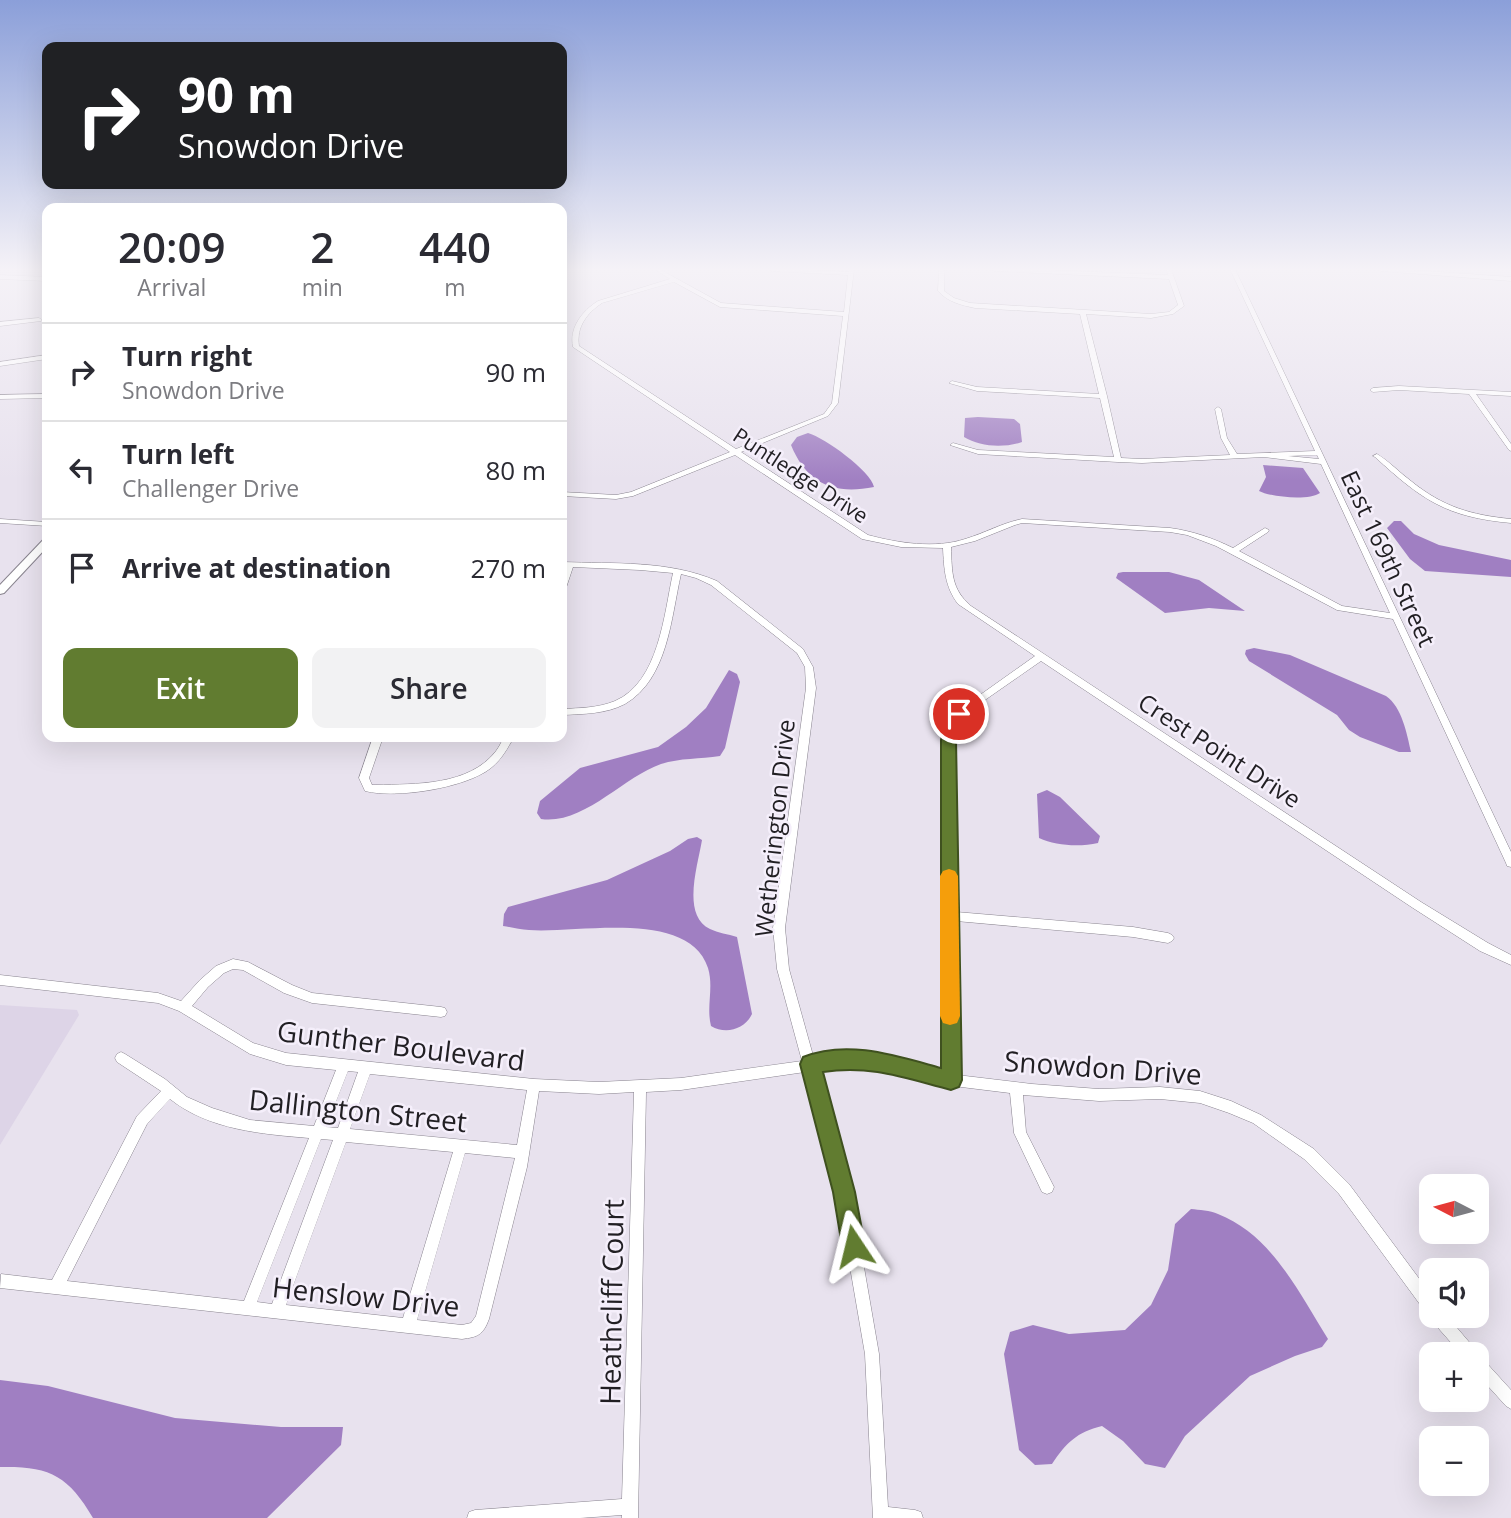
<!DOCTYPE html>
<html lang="en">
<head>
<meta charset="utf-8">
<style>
  body { margin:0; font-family:"Open Sans",sans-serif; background:#f2f2f3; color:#2b2b33; height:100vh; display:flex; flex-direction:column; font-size:26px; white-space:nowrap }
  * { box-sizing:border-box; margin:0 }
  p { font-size:23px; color:#7c7c81 }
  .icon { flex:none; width:38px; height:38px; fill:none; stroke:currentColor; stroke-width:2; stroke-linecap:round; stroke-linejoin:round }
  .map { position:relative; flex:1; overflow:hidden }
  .panel { position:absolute; left:42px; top:203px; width:525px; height:539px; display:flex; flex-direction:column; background:#fff; border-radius:14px; box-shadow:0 7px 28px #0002 }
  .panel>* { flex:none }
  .guide { position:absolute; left:42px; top:42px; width:525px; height:147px; border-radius:14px; box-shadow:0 7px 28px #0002; background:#202124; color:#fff; overflow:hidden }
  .needle { width:46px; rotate:276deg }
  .fabs { position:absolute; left:1419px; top:1174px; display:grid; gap:14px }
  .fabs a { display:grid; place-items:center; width:70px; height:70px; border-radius:14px; background:#fff; box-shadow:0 7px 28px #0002; font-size:35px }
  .pin { position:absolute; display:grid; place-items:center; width:60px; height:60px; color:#fff; margin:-30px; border:4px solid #fff; border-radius:50%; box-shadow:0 2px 7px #0007 }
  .me { position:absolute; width:77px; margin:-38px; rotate:350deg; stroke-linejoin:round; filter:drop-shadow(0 0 5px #0008) }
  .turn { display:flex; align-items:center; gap:24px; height:147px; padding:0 21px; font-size:32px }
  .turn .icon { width:91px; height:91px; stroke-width:2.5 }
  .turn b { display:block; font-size:49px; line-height:60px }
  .eta { display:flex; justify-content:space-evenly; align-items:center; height:119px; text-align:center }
  .eta b { font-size:42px; font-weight:600; line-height:49px }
  .cta { display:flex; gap:14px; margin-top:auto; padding:14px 21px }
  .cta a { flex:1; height:80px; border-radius:14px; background:#617c30; color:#fff; font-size:28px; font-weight:600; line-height:80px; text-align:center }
  .cta a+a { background:#f2f2f3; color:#2b2b33 }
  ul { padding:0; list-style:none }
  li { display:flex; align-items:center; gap:21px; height:98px; padding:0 21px; border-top:2px solid #e1e1e2 }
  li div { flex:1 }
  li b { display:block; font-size:26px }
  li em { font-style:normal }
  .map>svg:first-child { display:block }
  .built { fill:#ddd4e7 }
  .water { fill:#a07fc2 }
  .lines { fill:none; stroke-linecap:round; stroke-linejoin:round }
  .minor-casing { stroke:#88838e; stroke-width:1 }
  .major-casing { stroke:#88838e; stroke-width:2 }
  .minor { fill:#fff; fill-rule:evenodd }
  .major { fill:#fff; fill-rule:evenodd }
  .route { fill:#617c30; stroke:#3f511f; stroke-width:2 }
  .slow { fill:#f59e0b }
  .labels { text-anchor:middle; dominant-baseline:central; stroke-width:5; stroke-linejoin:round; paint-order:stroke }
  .far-street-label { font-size:21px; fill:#211f23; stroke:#f5effb }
  .street-label { font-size:24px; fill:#211f23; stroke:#f5effb }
  .near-street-label { font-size:28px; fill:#211f23; stroke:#f5effb }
</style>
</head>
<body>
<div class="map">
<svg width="1511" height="1518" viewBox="0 0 1511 1518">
  <rect width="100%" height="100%" fill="#e8e2ee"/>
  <path class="built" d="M 0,1005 L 77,1010 L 79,1015 L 0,1145 Z"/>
  <path class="water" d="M 978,417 L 1014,419 L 1020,424 L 1022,442 C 1004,448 980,447 964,437 L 965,418 Z
    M 808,433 C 825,438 871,471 874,487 C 834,495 807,484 791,445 L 797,437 Z
    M 1263,465 L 1303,468 L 1320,493 C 1309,501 1270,497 1259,491 L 1266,477 Z
    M 1394,521 L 1401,521 L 1414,534 L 1439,545 L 1511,560 L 1511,577 L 1425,571 L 1410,559 L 1387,528 Z
    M 1123,572 L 1169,572 L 1199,580 L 1245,611 L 1209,608 L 1165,613 L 1116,578 L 1118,573 Z
    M 1254,648 L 1290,655 L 1386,696 C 1402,707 1407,734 1411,752 L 1399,752 L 1360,737 L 1349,730 L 1337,715 L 1249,661 L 1245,654 L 1246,650 Z
    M 729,670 L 737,674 L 740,682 L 725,748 L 720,756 C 700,759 680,758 661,764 C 623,777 584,825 541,819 L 537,813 L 540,801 L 580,768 L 658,747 L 686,727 L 706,708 Z
    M 1047,790 L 1060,797 L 1100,836 L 1098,843 C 1080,847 1056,846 1039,838 L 1037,794 Z
    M 697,837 L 702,840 C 698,865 681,915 710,929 C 718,933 728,934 737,937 L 752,1014 C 745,1029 726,1035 711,1026 C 706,1006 714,988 708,968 C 689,908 575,934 529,930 C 520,930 511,927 503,926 L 504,914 L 508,907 L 607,880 L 670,851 L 688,839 Z
    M 1191,1209 C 1199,1210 1210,1210 1218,1214 C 1272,1235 1299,1293 1328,1339 L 1322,1347 L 1295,1356 L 1250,1376 L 1185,1436 L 1165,1468 L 1145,1464 L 1123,1441 L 1102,1426 C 1077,1432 1066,1443 1052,1464 L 1035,1465 L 1019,1450 L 1004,1354 L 1010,1332 L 1033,1325 L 1069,1334 L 1125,1330 L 1151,1305 L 1168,1270 L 1175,1224 Z
    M 0,1380 L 48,1386 L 175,1418 L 281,1427 L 343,1427 L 341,1445 L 267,1518 L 93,1518 C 68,1475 49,1466 0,1467 Z"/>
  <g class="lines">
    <g class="minor-casing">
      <path id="minor" d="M 654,269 L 659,269 L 721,303 L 844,312 L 848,275 L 771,271 L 768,269 L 792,269 L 849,272 L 850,269 L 854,269 L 838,403 L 828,416 L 741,452 L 868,535 C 898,543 935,549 965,539 C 985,533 1002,523 1022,519 L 1170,528 C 1192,531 1213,538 1233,548 L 1265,528 L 1269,530 L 1268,532 L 1239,551 L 1342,606 L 1390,613 L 1321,464 L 1264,457 L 1142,463 L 1118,462 L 978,454 L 950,445 L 953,443 L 978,450 L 1114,457 L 1100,398 L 977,391 L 949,383 L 952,381 L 977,387 L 1099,394 L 1080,314 L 975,308 C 961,305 948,302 938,291 L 939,269 L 944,269 L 944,291 L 954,298 L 970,303 L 1151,314 L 1169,312 L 1178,305 L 1169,279 L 994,271 L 991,269 L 1023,269 L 1168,275 L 1166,269 L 1171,269 L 1184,306 L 1173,314 L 1151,318 L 1086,314 L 1107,396 L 1121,458 L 1142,459 L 1230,455 L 1221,438 L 1215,409 L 1218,407 L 1221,409 L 1227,438 L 1237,454 L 1315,451 L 1230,269 L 1235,269 L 1511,852 L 1511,867 L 1507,866 L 1506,863 L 1393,619 L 1337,610 L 1216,546 L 1187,535 L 1170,532 L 1022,523 L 1015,525 L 975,541 L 951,547 C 952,572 951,589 971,606 L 1421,902 L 1488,943 L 1511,955 L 1511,965 L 1480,951 L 1413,908 L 1041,661 L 962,716 L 954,732 L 956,912 L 1133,927 L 1168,933 L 1172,935 L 1174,938 L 1172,941 L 1168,943 L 1133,937 L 956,921 L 957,1075 L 1032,1084 L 1099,1089 L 1160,1087 L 1200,1091 L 1231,1101 L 1261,1115 L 1314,1149 L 1349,1184 L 1432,1296 L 1432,1316 L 1447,1316 L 1475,1349 L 1477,1354 L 1477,1355 L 1461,1354 L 1432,1321 L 1430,1315 L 1427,1314 L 1339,1194 L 1304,1159 L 1253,1123 L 1229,1113 L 1200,1103 L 1160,1099 L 1099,1101 L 1023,1095 L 1026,1132 L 1054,1187 L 1052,1192 L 1047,1194 L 1042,1192 L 1014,1133 L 1010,1093 L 937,1084 L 887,1068 L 858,1065 L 817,1071 L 851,1192 L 879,1354 L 888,1507 L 915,1510 L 921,1512 L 923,1518 L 873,1518 L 865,1354 L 837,1192 L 805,1072 L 681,1090 L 646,1092 L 638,1518 L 622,1518 L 622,1515 L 580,1518 L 467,1518 L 469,1512 L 475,1510 L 622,1499 L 634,1092 L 599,1094 L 539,1091 L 527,1167 L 489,1319 C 483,1335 478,1337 462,1339 L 0,1288 L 1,1274 L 52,1280 L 137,1116 L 161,1091 L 117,1062 L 115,1058 L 117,1054 L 121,1052 L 125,1054 L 165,1079 L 187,1097 L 212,1108 L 250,1120 L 314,1126 L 336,1070 L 286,1065 L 250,1054 L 179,1011 L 158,1003 L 0,985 L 0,975 L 158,993 L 181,1001 L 200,980 L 216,966 L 233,959 L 248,962 L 292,985 L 312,993 L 441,1007 L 445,1008 L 447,1012 L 445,1016 L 441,1017 L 312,1003 L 284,993 L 243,970 L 233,969 L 224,973 L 208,987 L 192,1006 L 253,1043 L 286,1053 L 534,1079 L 599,1082 L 681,1078 L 802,1061 L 777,969 L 773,928 L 806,688 L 805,667 L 797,653 L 711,585 L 696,578 L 681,574 C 671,618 668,679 625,704 C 606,714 583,714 562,715 L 562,709 C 580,708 598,708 615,701 C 659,682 664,614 673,573 L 640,570 L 573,567 L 566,588 L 562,591 L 562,577 L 565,567 L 562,566 L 562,562 C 614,564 668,560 717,581 L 803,649 L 813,667 L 816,688 L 785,928 L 789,969 L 814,1059 L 858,1053 L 887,1056 L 937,1072 L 945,1073 L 944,732 L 956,712 L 1035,656 L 958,604 C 945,587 944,569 943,548 L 901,547 L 862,539 L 735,455 L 633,496 L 616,499 L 562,496 L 562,492 L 616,495 L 631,492 L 730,452 L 573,347 C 569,328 582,311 598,301 L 670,279 ZM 674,282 L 720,307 L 843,316 L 832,403 L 824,414 L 736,449 L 579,346 C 576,327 587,313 602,303 ZM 1317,455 L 1319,459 L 1288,456 ZM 348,1071 L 358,1072 L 338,1128 L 326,1127 ZM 370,1074 L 527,1090 L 517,1145 L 350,1129 ZM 170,1099 C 209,1130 262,1134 309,1138 L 244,1301 L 67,1281 L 147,1124 ZM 321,1139 L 333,1140 L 272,1304 L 257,1302 ZM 346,1142 L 453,1152 L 403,1318 L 286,1305 ZM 465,1153 L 515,1158 L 476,1316 L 471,1323 L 462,1325 L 417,1320 Z
        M 1378,269 L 1398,269 L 1511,277 L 1511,281 L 1381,271 Z
        M 0,275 L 47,277 L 47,281 L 0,279 Z
        M 39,318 L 42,320 L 41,321 L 0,326 L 0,322 Z
        M 47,355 L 47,359 L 0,366 L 0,362 Z
        M 1399,386 L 1511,392 L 1511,396 L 1476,394 L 1511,444 L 1511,451 L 1509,450 L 1469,394 L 1399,390 L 1373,392 L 1370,390 L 1373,388 Z
        M 47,394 L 47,398 L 0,399 L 0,395 Z
        M 1377,454 C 1389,461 1400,473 1411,481 C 1443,507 1471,515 1511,519 L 1511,523 C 1446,517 1422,500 1375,457 L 1373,456 Z
        M 0,519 L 47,522 L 47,526 L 0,523 Z
        M 373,737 L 383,737 L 369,778 L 372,785 L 376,785 C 415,784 469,786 496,751 C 499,747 502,741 504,737 L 514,737 C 507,749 502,759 491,768 C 466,788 396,799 365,791 L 359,778 Z
        M 1477,1356 L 1482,1358 L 1511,1390 L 1511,1409 L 1506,1406 L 1477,1374 Z"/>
    </g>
    <g class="major-casing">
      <path id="major" d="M 47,538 L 47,547 L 4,593 L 0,594 L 0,585 L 44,539 Z"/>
    </g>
    <use href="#minor" class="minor"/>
    <use href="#major" class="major"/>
  </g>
  <linearGradient id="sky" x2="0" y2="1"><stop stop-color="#8b9fd9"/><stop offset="0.56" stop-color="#f5f2f7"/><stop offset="1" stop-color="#f5f2f7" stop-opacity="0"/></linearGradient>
  <rect width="1511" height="481" fill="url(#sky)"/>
  <path class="route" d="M 959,709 L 966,714 L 959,726 L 956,740 L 962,1080 L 959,1087 L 951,1090 C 904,1078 872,1065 823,1072 L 855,1192 L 865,1246 L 862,1254 L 854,1257 L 846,1254 L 842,1246 L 833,1192 L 800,1064 L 803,1057 C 848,1039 897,1056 941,1068 L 941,740 L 944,726 L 953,710 Z"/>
  <path class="slow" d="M 949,869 L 955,871 L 958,876 L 960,1016 L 957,1023 L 950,1025 L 943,1023 L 940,1016 L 940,876 L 943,871 Z"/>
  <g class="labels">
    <g class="far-street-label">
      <text transform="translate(801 475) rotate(33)">Puntledge Drive</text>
    </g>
    <g class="street-label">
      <text transform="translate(1389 558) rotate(65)">East 169th Street</text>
      <text transform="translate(1220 750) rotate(33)">Crest Point Drive</text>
      <text transform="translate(774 828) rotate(-84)">Wetherington Drive</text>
    </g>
    <g class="near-street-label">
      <text transform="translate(401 1045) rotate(7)">Gunther Boulevard</text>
      <text transform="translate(1103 1067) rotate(4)">Snowdon Drive</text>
      <text transform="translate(358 1110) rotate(6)">Dallington Street</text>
      <text transform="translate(366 1296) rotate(6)">Henslow Drive</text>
      <text transform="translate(611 1302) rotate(-89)">Heathcliff Court</text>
    </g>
  </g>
</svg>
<div class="fabs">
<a><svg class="needle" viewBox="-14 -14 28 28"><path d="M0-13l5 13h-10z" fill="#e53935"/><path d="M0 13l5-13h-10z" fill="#7c7c81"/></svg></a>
<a><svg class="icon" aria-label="sound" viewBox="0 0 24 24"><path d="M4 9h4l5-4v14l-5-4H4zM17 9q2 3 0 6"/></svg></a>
<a>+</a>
<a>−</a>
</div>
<div class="pin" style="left:959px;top:714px;background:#d93025"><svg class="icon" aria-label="arrive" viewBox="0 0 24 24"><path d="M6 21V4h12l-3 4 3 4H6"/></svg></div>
<svg class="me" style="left:854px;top:1246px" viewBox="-20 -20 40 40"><path d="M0-17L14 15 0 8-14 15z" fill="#617c30" stroke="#fff" stroke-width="4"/></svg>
<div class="guide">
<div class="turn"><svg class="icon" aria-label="right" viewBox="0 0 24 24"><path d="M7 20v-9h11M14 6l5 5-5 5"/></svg><div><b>90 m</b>Snowdon Drive</div></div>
</div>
<section class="panel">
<div class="eta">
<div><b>20:09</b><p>Arrival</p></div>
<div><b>2</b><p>min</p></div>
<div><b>440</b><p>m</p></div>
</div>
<ul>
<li><svg class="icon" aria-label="right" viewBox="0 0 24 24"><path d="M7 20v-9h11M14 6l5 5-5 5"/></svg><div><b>Turn right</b><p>Snowdon Drive</p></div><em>90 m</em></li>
<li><svg class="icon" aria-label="left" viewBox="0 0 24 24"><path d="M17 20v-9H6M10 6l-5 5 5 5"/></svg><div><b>Turn left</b><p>Challenger Drive</p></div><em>80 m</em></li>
<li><svg class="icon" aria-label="arrive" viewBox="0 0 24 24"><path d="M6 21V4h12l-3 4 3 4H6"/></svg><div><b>Arrive at destination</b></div><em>270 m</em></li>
</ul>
<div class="cta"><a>Exit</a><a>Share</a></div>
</section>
</div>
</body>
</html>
